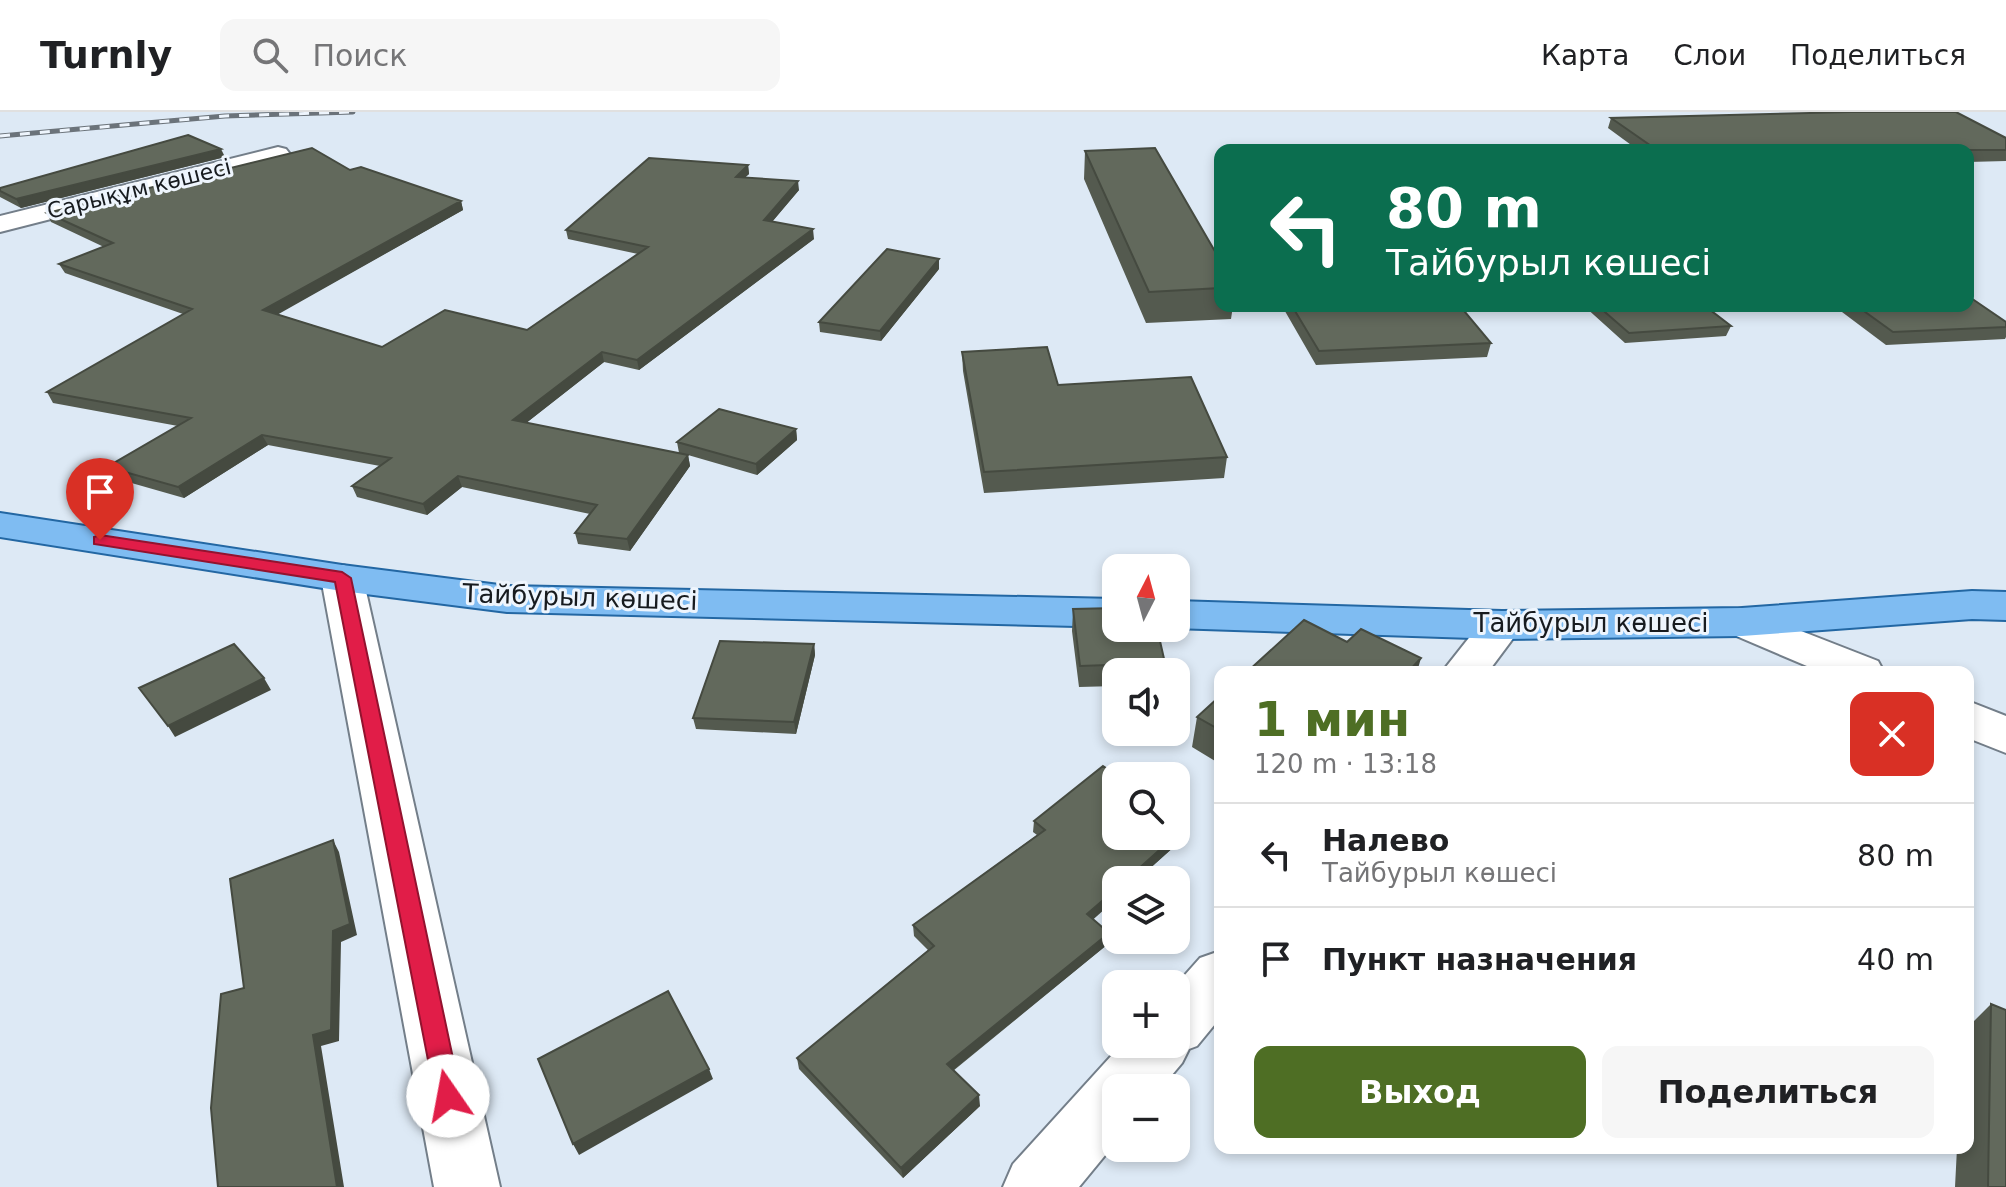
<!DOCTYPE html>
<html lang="ru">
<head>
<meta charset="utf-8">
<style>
  body { margin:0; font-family:"DejaVu Sans",sans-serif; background:#f6f6f6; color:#202124; height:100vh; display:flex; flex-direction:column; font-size:30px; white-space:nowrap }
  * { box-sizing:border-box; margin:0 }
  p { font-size:26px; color:#757577 }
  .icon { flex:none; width:44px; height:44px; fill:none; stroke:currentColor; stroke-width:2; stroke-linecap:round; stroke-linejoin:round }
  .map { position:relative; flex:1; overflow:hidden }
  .sheet { position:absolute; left:1214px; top:554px; width:760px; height:488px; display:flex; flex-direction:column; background:#fff; border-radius:16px; box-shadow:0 4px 12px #0003 }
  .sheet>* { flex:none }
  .top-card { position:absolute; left:1214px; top:32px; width:760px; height:168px; border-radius:16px; box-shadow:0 4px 12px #0003; background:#0b6e4f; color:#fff; overflow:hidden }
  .needle { width:52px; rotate:6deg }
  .controls { position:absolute; left:1102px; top:442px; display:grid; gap:16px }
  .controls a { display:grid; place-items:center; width:88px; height:88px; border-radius:16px; background:#fff; box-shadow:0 4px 12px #0003; font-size:40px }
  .pin { position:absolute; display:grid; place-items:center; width:68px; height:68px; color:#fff; margin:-82px -34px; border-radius:50% 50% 50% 0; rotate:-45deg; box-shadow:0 0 8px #0007 }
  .pin .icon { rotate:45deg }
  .me { position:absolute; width:88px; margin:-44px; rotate:348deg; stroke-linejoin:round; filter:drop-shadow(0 0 6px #0008) }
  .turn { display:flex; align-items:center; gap:28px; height:168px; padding:0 40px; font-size:36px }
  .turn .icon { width:104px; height:104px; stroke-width:2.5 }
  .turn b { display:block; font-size:56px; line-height:68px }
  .round { display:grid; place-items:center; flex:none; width:84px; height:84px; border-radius:16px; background:#f6f6f6 }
  .summary { display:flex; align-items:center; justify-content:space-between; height:136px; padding:0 40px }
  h1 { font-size:48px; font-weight:700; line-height:60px; color:#4e6e24 }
  .cta { display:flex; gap:16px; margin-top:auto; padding:16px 40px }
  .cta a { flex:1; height:92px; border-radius:16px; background:#4e6e24; color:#fff; font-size:32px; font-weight:700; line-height:92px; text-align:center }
  .cta a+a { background:#f6f6f6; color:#202124 }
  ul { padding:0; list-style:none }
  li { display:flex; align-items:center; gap:24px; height:104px; padding:0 40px; border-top:2px solid #e0e0e0 }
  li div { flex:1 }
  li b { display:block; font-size:30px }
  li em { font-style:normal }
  header { display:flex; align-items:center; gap:48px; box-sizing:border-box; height:112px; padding:0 40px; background:#fff; border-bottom:2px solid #e0e0e0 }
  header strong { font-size:38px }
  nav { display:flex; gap:44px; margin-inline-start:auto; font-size:28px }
  .search { width:560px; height:72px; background:#f6f6f6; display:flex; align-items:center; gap:20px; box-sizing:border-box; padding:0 28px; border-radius:16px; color:#757577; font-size:30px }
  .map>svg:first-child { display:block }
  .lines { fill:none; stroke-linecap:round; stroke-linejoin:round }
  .minor-casing { stroke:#737e89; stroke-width:4 }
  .major-casing { stroke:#2367a3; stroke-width:4 }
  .minor { fill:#fff; fill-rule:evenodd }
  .major { fill:#7fbcf2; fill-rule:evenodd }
  .rail-casing { stroke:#6b737a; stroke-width:5 }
  .rail { stroke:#eef5fd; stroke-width:3; stroke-dasharray:10; stroke-linecap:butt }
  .wall { fill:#545a4f }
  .shaded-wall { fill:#454a40 }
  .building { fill:#62695c; stroke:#454a40; stroke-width:2 }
  .route { fill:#e11d48; stroke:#92132f; stroke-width:2 }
  .labels { text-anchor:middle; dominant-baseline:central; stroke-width:6; stroke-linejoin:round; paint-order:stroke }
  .far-street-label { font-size:22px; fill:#171b1f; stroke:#eef5fd }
  .street-label { font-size:26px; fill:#171b1f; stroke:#eef5fd }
</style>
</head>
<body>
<header>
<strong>Turnly</strong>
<div class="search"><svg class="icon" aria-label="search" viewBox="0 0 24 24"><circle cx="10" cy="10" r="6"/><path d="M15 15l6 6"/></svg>Поиск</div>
<nav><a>Карта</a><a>Слои</a><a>Поделиться</a></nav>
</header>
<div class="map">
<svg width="2006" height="1075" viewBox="0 0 2006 1075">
  <rect width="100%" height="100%" fill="#dde9f5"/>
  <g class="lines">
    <g class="minor-casing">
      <path id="minor" d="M 278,35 L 286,37 L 290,42 L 286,47 L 0,120 L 0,104 Z
        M 342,453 L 357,457 L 363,466 L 500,1075 L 434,1075 L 321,466 L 327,457 Z
        M 1742,496 L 1878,549 L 1884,560 L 1821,560 L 1727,520 L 1721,510 L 1727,500 Z
        M 1502,499 L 1517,503 L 1523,513 L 1488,560 L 1442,560 L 1487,503 Z
        M 1968,589 L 2006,604 L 2006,641 L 1968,626 Z
        M 1220,839 L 1220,906 L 1197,934 L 1189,937 L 1182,951 L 1161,976 L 1116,976 L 1116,1030 L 1079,1075 L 1003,1075 L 1013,1052 L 1122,932 L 1176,932 L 1176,873 L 1200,846 Z"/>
    </g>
    <g class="major-casing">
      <path id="major" d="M 0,401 L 342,453 L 507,474 L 1116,487 L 1116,515 L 507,500 L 342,479 L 0,425 Z
        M 1972,479 L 2006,480 L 2006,508 L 1972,507 L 1742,524 L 1502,527 L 1173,516 L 1176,516 L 1176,489 L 1502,499 L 1742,496 Z"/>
    </g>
    <use href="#minor" class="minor"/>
    <use href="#major" class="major"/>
    <g class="rail-casing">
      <path id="rail" d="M 0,24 L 225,4 L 353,0"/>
    </g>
    <use href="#rail" class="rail"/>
  </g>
  <path class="wall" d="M 1611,6 L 2006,26 L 2006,49 L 1968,50 L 1968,38 L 1638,38 L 1608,16 Z
    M 1085,39 L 1220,148 L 1220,194 L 1233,194 L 1231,207 L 1146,211 L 1084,67 Z
    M 225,45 L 21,96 L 0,85 L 0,76 Z
    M 748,53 L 749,62 L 745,65 L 799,78 L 772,110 L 814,127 L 639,258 L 604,250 L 526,311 L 688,343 L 679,341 L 677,330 L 796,317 L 797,328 L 757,363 L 688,343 L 690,354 L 630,439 L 578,432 L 575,421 L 590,402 L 462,375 L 427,403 L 357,385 L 352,374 L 380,354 L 268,333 L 184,386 L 114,366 L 107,355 L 178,314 L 53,291 L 47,280 L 183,202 L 65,161 L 59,152 L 104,135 L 51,110 L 47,101 L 350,58 L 461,89 L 463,98 L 277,202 L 382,235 L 527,218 L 638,142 L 568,127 L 566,118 Z
    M 939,157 L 881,229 L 820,220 L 819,210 Z
    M 1282,194 L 1460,194 L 1491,231 L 1487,245 L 1316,253 Z
    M 1584,194 L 1705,194 L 1731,214 L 1726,224 L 1625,231 Z
    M 1834,194 L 1968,194 L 2006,210 L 2006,225 L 2005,227 L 1886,233 Z
    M 962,240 L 1058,273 L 1227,345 L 1224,366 L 984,381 L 963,259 Z
    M 1073,497 L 1165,551 L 1164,560 L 1116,560 L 1116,574 L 1079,575 L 1072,519 Z
    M 814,532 L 815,543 L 796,622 L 696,617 L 693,606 Z
    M 1220,584 L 1220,652 L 1192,635 L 1197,605 Z
    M 1034,709 L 1188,712 L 1186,724 L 1137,768 L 1116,768 L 1093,807 L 1108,832 L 953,959 L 980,994 L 903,1066 L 799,957 L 797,946 L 928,838 L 914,824 L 913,813 L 1037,723 L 1033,720 Z
    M 1991,892 L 2006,1075 L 1955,1075 L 1957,1036 L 1968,1036 L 1968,915 Z"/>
  <path class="shaded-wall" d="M 221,37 L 225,45 L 21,96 L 16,87 Z
    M 748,53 L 749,62 L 737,73 L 736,65 Z
    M 798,69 L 799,78 L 765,118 L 764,108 Z
    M 461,89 L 463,98 L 268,208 L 263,198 Z
    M 813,117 L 814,127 L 639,258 L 637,248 Z
    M 939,147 L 939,157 L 881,229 L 880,219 Z
    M 602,240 L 604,250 L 516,319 L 513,308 Z
    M 796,317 L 797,328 L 757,363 L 756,352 Z
    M 262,323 L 268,333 L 184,386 L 178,375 Z
    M 688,343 L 690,354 L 630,439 L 627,427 Z
    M 458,364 L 462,375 L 427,403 L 423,392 Z
    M 814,532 L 815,543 L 796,622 L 794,610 Z
    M 1421,546 L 1417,560 L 1408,560 Z
    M 264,566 L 271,578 L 175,625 L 168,614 Z
    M 1188,712 L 1186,724 L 1137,768 L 1126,768 Z
    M 333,728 L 339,740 L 357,823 L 341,830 L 339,929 L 321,934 L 344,1075 L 337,1075 L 313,923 Z
    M 1116,777 L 1116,787 L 1087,813 L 1087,802 Z
    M 1109,821 L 1108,832 L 947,963 L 947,952 Z
    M 709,957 L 713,967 L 579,1043 L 573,1032 Z
    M 979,983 L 980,994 L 903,1066 L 901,1056 Z"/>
  <path class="building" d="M 1850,0 L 1956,0 L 2006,26 L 2006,38 L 1657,38 L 1611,6 Z
    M 188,23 L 221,37 L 16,87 L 0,79 L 0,76 Z
    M 312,36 L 350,58 L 361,55 L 461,89 L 263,198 L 382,235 L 445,198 L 527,218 L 648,135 L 566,118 L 649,46 L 748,53 L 736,65 L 798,69 L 764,108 L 813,117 L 637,248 L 602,240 L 513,308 L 688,343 L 627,427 L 575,421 L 597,393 L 458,364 L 423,392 L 352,374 L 391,346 L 262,323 L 178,375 L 107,355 L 191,306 L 47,280 L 192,197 L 59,152 L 113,131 L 47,101 Z
    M 1155,36 L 1220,148 L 1220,176 L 1149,180 L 1085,39 Z
    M 887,137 L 939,147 L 880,219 L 819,210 Z
    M 1968,184 L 2006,210 L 2006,215 L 1893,220 L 1857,194 L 1968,194 Z
    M 1292,194 L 1460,194 L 1491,231 L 1319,239 Z
    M 1598,194 L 1705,194 L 1731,214 L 1629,221 Z
    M 1047,235 L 1058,273 L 1191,265 L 1227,345 L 984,360 L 962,240 Z
    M 719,297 L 796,317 L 756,352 L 677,330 Z
    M 1116,496 L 1116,516 L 1157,516 L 1165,551 L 1080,554 L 1073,497 Z
    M 1304,508 L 1347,530 L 1361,517 L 1421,546 L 1408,560 L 1247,560 Z
    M 720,529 L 814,532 L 794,610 L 693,606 Z
    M 234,532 L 264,566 L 168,614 L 139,576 Z
    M 1220,584 L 1220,618 L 1197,605 Z
    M 1103,654 L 1118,664 L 1116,664 L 1116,724 L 1175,724 L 1126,768 L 1116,768 L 1116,777 L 1087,802 L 1109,821 L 947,952 L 979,983 L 901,1056 L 797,946 L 934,834 L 913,813 L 1045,718 L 1034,709 Z
    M 1176,704 L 1188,712 L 1176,723 Z
    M 333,728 L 350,812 L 333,819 L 331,918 L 313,923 L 337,1075 L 218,1075 L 211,996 L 221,882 L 244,876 L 230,767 Z
    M 668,879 L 709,957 L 573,1032 L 538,947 Z
    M 1991,892 L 2006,898 L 2006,1075 L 1988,1075 Z"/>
  <path class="route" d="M 100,423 L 342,460 L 351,466 L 461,984 L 457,992 L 448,996 L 439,992 L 435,984 L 335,470 L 94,432 L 94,425 Z"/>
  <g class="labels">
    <g class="far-street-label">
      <text transform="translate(139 77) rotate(-14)">Сарықұм көшесі</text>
    </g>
    <g class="street-label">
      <text transform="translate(580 485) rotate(2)">Тайбурыл көшесі</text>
      <text x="1591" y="511">Тайбурыл көшесі</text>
    </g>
  </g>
</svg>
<div class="controls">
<a><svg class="needle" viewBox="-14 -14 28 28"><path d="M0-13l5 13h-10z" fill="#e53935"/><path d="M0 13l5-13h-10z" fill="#757577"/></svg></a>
<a><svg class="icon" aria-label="sound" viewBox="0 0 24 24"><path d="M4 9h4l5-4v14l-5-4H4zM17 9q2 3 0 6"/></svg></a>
<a><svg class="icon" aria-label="search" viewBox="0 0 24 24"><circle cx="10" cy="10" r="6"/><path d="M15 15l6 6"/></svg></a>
<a><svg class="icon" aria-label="layers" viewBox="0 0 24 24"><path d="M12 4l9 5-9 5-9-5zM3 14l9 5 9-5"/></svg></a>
<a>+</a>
<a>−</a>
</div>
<div class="pin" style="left:100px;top:428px;background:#d93025"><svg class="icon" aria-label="arrive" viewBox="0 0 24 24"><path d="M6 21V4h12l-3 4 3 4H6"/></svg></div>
<svg class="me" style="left:448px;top:984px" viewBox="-20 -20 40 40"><circle r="19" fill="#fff"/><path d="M0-13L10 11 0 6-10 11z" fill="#e11d48"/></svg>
<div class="top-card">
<div class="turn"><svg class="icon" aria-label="left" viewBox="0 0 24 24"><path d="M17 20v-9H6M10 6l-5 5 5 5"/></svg><div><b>80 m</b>Тайбурыл көшесі</div></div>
</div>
<section class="sheet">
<div class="summary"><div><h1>1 мин</h1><p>120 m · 13:18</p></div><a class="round" style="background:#d93025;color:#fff"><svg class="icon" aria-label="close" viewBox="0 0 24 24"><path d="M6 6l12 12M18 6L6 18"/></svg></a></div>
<ul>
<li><svg class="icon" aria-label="left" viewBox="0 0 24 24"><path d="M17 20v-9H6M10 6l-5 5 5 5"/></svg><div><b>Налево</b><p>Тайбурыл көшесі</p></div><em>80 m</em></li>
<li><svg class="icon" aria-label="arrive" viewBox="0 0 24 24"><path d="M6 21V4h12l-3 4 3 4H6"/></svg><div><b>Пункт назначения</b></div><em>40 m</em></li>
</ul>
<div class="cta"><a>Выход</a><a>Поделиться</a></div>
</section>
</div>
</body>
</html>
